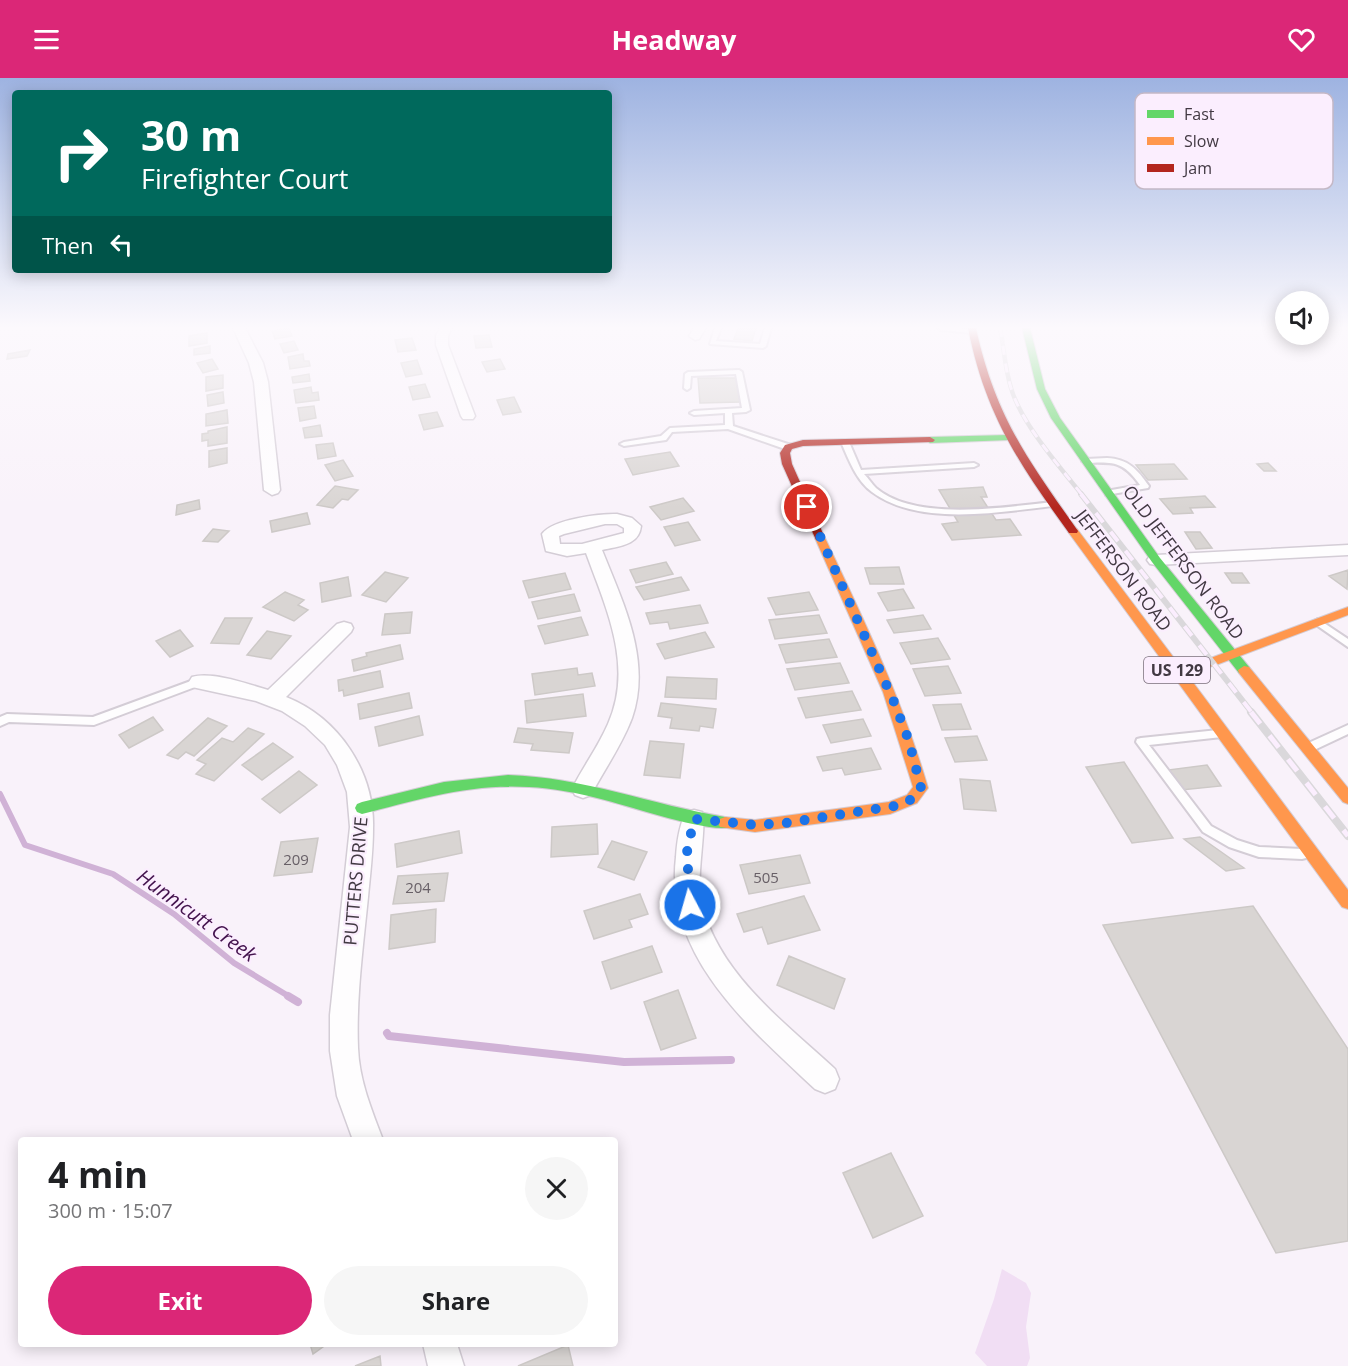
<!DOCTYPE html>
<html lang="en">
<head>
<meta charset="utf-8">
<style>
  body { margin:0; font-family:"Open Sans",sans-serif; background:#f6f6f6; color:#202124; height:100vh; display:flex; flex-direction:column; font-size:22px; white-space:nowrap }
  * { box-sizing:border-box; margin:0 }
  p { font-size:20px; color:#757577 }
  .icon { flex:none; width:33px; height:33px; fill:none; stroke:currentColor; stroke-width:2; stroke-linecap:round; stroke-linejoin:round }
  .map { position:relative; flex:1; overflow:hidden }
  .details { position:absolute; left:18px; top:1059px; width:600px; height:210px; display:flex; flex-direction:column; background:#fff; border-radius:6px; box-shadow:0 3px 15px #0003 }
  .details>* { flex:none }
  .banner { position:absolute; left:12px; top:12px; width:600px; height:183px; border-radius:6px; box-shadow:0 3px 15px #0003; background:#00695c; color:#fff; overflow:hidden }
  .buttons { position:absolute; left:1275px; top:213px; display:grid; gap:12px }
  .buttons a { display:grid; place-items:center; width:54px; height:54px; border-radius:50%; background:#fff; box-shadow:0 3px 15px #0003; font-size:30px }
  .pin { position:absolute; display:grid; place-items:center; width:51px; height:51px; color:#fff; margin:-26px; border:3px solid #fff; border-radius:50%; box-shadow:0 2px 6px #0007 }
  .me { position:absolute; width:66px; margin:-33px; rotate:354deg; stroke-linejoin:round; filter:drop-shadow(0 0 4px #0008) }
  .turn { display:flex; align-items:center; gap:21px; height:126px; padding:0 30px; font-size:27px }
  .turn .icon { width:78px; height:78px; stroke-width:2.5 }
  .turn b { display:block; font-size:42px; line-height:51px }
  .then { display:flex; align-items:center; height:57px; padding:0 30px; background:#0003; gap:12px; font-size:22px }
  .round { display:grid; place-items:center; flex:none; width:63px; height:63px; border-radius:32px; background:#f6f6f6 }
  .headline { display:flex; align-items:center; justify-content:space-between; height:102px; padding:0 30px }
  h1 { font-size:36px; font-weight:700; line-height:45px }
  .button { display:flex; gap:12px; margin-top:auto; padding:12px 30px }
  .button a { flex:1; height:69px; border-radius:36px; background:#db2777; color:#fff; font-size:24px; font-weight:700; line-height:69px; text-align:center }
  .button a+a { background:#f6f6f6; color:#202124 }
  header { display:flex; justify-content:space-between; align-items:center; height:78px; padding:0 30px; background:#db2777; color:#fff; font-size:27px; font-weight:700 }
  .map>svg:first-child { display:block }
  .green { fill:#f1def4 }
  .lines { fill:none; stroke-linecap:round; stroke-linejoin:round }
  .stream-far1 { stroke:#d0b2d6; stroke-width:6 }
  .stream { stroke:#d0b2d6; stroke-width:8 }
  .building { fill:#d9d5d3; stroke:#cdc9c7; stroke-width:1.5 }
  .lane-casing { stroke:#d4cdd6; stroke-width:4 }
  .street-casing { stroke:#d4cdd6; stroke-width:3 }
  .fast-casing { stroke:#d4cdd6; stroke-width:2 }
  .slow-casing { stroke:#d4cdd6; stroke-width:2 }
  .jam-casing { stroke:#d4cdd6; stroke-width:2 }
  .lane { fill:#fefdfe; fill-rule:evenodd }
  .street { fill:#fefdfe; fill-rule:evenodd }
  .fast { fill:#63d668; fill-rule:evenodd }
  .slow { fill:#ff974d; fill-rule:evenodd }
  .jam { fill:#b3261e; fill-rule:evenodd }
  .rail-far2-casing { stroke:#dad8db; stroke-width:4.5 }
  .rail-far1-casing { stroke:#dad8db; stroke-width:6 }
  .rail-casing { stroke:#dad8db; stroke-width:8 }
  .rail-far2 { stroke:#fbeefe; stroke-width:3; stroke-dasharray:9; stroke-linecap:butt }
  .rail-far1 { stroke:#fbeefe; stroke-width:4; stroke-dasharray:12; stroke-linecap:butt }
  .rail { stroke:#fbeefe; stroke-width:5; stroke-dasharray:15; stroke-linecap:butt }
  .route { stroke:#1a73e8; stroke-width:10; stroke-dasharray:0 18 }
  .labels { text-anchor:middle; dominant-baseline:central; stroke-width:4.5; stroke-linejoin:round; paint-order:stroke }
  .number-label { font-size:15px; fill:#686067 }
  .shield { fill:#fbeefe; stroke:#7a6f7b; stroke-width:1.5 }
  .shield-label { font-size:16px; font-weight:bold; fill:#423943 }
  .street-label { font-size:18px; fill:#423943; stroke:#fbeefe }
  .water-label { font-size:20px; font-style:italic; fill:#43124d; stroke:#fbeefe }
  .key { fill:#fbeefe; stroke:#c4b8c6; stroke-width:1.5 }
  .key-label { font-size:16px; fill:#423943 }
</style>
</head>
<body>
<header><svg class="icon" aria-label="menu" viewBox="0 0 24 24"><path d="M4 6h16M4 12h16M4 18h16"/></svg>Headway<svg class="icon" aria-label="heart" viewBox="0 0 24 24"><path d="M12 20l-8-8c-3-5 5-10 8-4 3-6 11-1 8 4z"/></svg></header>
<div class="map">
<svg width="1348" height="1288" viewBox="0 0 1348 1288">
  <rect width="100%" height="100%" fill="#f9f2fa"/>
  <path class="green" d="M 1002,1191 L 1026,1205 L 1031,1215 L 1026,1249 L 1030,1280 L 1027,1288 L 987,1288 L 975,1275 L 994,1221 Z"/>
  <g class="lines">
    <path class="stream-far1" d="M 0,716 L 25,767 L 113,796 L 174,836 L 234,885 L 290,919"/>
    <path class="stream" d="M 288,918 L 298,924
      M 387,955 L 389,958 L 624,984 L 731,982"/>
  </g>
  <path class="building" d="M 289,250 L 292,258 L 275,261 L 272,253 Z
    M 738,250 L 756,250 L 752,263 L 734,261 Z
    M 207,255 L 207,265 L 189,268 L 189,258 Z
    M 489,257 L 492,269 L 476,270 L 474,258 Z
    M 412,260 L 416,272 L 398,274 L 395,262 Z
    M 294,263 L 298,272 L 284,275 L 280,266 Z
    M 210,268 L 210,275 L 194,277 L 194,271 Z
    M 30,272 L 27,278 L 7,281 L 8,276 Z
    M 303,276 L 304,283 L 309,283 L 310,288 L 290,291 L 288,279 Z
    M 212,281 L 218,291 L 203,295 L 197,285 Z
    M 500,281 L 505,291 L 487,294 L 482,284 Z
    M 417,282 L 422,296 L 406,299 L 401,285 Z
    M 309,296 L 310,303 L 293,305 L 292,299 Z
    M 223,297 L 223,310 L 206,313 L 206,299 Z
    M 698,300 L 736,300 L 740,324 L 700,325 Z
    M 425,306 L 430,319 L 413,322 L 409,309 Z
    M 311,309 L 312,315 L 318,314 L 319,322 L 296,325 L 294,312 Z
    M 223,314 L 224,325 L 208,328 L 207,317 Z
    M 514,319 L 521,334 L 503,337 L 497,322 Z
    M 314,328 L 316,340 L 300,343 L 298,330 Z
    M 227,332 L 228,345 L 206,348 L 206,336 Z
    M 437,334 L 443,348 L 424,352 L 419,337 Z
    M 320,347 L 322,358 L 305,360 L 303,350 Z
    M 227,349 L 227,365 L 208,368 L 208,362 L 202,363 L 202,356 L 208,355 L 208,353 Z
    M 333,365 L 336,378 L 318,381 L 316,367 Z
    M 227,370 L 227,385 L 209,389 L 209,373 Z
    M 670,374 L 679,388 L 633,397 L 625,381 Z
    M 343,382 L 353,398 L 335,403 L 325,387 Z
    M 1268,385 L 1276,393 L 1264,393 L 1257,386 Z
    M 1174,386 L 1187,401 L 1148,402 L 1136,387 Z
    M 335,408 L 358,412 L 348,422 L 342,421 L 333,430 L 317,427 Z
    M 983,409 L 987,419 L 981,419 L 996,442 L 1010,441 L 1021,457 L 952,462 L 942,446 L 958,444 L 939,412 Z
    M 1205,418 L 1215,429 L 1190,430 L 1193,435 L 1173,436 L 1160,421 Z
    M 683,420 L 694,433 L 661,442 L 650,429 Z
    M 199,422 L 200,431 L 176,437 L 177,427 Z
    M 307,435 L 310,446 L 272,454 L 270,443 Z
    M 688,444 L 700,462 L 675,468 L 664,449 Z
    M 213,451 L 229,453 L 218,464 L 203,463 Z
    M 1185,454 L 1200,454 L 1212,470 L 1196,471 Z
    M 666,484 L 673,496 L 636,505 L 630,492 Z
    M 899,489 L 904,506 L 870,506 L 865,490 Z
    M 1348,492 L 1347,511 L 1329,498 Z
    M 385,494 L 408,500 L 386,524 L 362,517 Z
    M 565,495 L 571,511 L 529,520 L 523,503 Z
    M 1225,495 L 1242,495 L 1249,505 L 1232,505 Z
    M 348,499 L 351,518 L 322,524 L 320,505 Z
    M 681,499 L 689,512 L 644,522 L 636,509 Z
    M 903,511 L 914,530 L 888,533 L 878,515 Z
    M 285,514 L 304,522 L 298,527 L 308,532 L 294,543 L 263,529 Z
    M 809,514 L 818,532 L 776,537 L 768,520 Z
    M 574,516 L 580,533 L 538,541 L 532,524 Z
    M 700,527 L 708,545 L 670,551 L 668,544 L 650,546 L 646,535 Z
    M 412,534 L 410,555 L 382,557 L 385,536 Z
    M 819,537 L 827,555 L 775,561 L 769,542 Z
    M 923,537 L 931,551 L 894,555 L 887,542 Z
    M 581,539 L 588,557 L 545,566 L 538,548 Z
    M 225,540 L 252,540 L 239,566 L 211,565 Z
    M 180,552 L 193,568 L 170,579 L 156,563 Z
    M 267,553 L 291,558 L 271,581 L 247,577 Z
    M 705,554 L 714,569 L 665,581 L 657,566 Z
    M 938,560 L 950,581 L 911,586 L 900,565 Z
    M 829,561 L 837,579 L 786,585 L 779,567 Z
    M 400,567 L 403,581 L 354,593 L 352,582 L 367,578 L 366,575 Z
    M 840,585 L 849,605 L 795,612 L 787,591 Z
    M 948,588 L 961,615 L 925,618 L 913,591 Z
    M 577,590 L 578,597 L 592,595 L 595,608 L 535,617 L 532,596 Z
    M 380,593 L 383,609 L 344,618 L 343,612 L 339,613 L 338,602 Z
    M 667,599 L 717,601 L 716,621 L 665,619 Z
    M 852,613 L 861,632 L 806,640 L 798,620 Z
    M 409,615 L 412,630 L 360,641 L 358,626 Z
    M 583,616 L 586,638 L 527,645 L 525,623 Z
    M 661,625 L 716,631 L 713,650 L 700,648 L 699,653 L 670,650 L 672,640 L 658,638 Z
    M 961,626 L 971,651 L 942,652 L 933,627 Z
    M 419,638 L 423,657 L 379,668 L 375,649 Z
    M 153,639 L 163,652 L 129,670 L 119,657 Z
    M 208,640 L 227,648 L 194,678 L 186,674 L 178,681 L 167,677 Z
    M 863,641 L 871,658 L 831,665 L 823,647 Z
    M 248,650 L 264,656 L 214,703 L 196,696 L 206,686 L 197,682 L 222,660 L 233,664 Z
    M 518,650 L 573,655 L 569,675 L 531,672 L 533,666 L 514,664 Z
    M 977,658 L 987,682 L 955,684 L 945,660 Z
    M 650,663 L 684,666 L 680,700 L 644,697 Z
    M 273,665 L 293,679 L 262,702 L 242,687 Z
    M 871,670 L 881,691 L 845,697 L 842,690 L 823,693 L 817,679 Z
    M 1124,684 L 1173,760 L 1132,765 L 1086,689 Z
    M 1207,687 L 1221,708 L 1181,712 L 1168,692 Z
    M 299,693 L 317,707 L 280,735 L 262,721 Z
    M 960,701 L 990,703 L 996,733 L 964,731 Z
    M 597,746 L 598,776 L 551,779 L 552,749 Z
    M 459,753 L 462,775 L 397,789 L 395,766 Z
    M 1200,759 L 1244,790 L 1226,793 L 1184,761 Z
    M 318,760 L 312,794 L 274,798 L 281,764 Z
    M 612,763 L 647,774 L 634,802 L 598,789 Z
    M 800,777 L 810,805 L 749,816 L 740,787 Z
    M 448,795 L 444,823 L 393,826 L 398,798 Z
    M 640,816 L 648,836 L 629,842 L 632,849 L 594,861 L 584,833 Z
    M 804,818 L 820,852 L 768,866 L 762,849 L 744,854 L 737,836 Z
    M 1253,828 L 1348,971 L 1348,1163 L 1276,1175 L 1103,847 Z
    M 436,831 L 435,864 L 389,871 L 391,837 Z
    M 652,868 L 662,894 L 611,911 L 602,884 Z
    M 789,878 L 845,901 L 834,931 L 777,907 Z
    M 678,912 L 696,960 L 661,972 L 644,924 Z
    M 891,1075 L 923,1138 L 873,1160 L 843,1095 Z
    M 310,1266 L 327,1266 L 313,1276 Z
    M 568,1267 L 573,1288 L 518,1288 Z
    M 380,1278 L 381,1288 L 355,1288 Z"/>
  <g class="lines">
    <g class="lane-casing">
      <path id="lane" d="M 715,250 L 721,250 L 716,263 L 760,266 L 765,250 L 771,250 L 766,268 L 763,270 L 710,266 Z
        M 938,250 L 959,250 L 976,253 L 973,255 L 941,252 Z
        M 739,292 L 742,294 L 750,332 L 746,334 L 732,335 L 733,348 L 791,367 L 791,371 L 785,371 L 728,351 L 672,354 L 666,362 L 624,368 L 620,366 L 624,364 L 661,358 L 670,350 L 725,347 L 725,335 L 694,337 L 690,335 L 694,333 L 742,330 L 736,296 L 691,298 L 690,310 L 687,312 L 684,310 L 685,296 L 688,294 Z
        M 842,362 L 849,364 L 861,392 L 974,385 L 978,387 L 974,389 L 864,396 C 868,400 872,406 876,410 C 916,444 1004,429 1053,424 L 1057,426 L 1053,428 C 999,434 919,449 872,414 C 856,402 849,382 841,364 Z
        M 1107,380 C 1128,381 1137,391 1149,408 L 1148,410 L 1106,417 L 1106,413 L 1140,407 C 1123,383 1113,384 1086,385 L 1082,383 L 1086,381 Z
        M 1318,541 L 1348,561 L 1348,569 L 1315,546 L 1313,544 Z
        M 199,600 L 203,602 L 204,604 L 203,606 L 94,647 L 9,644 L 0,648 L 0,639 L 7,636 L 93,639 Z
        M 1348,647 L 1348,656 L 1312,673 L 1304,673 L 1303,670 L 1304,667 Z
        M 1218,652 L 1223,656 L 1222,659 L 1149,667 L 1211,748 L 1237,762 L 1259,769 L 1302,771 L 1306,772 L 1308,776 L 1306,780 L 1302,781 L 1259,779 L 1229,769 L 1203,754 L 1136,664 L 1137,661 L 1141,660 Z"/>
    </g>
    <g class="street-casing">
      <path id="street" d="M 233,250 L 245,250 L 263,285 L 268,304 L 280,412 L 278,415 L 272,417 L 264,412 L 254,304 L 249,285 Z
        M 440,250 L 452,250 L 448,258 L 448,267 L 475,338 L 473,341 L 463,341 L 461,338 L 436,267 L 436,258 Z
        M 694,250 L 706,250 L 699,261 L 695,262 L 689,258 Z
        M 617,436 L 632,440 L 641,448 C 639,468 618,468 602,472 C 623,525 652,582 632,640 C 622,667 604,692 591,717 L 583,720 L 575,717 L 572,711 C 583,689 598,669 608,646 C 634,588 606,530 586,475 L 567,478 L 546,473 L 542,456 C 553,441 598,436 617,436 ZM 605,446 L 617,446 L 624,450 L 624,455 L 582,466 L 560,466 L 559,458 L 564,456 Z
        M 1348,467 L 1348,477 L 1156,487 L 1150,486 L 1147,482 L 1150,478 L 1156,477 Z
        M 344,544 L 351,546 L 353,550 L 351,554 L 286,619 C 339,640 375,694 373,751 C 373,774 370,797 368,819 C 363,869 356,920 358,970 C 359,1002 372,1033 383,1062 L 353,1062 L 337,1018 L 330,973 L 330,937 L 350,749 L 347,714 L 337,687 L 325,667 L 305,648 L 282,633 L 256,623 L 192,609 L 189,604 L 192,599 C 212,593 248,606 268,612 L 337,546 Z
        M 694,732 L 702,734 C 707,744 697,796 700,816 C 712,891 783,943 835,991 L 839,1001 L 835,1011 L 825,1015 L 815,1011 C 750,950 664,878 676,779 C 677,764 679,748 686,734 Z
        M 423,1266 L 457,1266 L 464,1288 L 428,1288 Z"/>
    </g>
    <g class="fast-casing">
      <path id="fast" d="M 1022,250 L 1030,250 L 1045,311 L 1060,340 L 1160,480 L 1249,589 L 1250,592 L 1249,595 L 1239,595 L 1152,484 L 1051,340 L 1037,311 Z
        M 1007,357 L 1012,360 L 1010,362 L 930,365 L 925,362 L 930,359 Z
        M 508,697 C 583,699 652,727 725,739 L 730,741 L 732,745 L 730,749 C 711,756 626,727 601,721 C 577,715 553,710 529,709 C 472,705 416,722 362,736 L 357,734 L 355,730 L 357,726 L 362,724 L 444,704 Z"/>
    </g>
    <g class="slow-casing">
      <path id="slow" d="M 1073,450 L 1077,451 L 1180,588 L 1208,581 L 1348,529 L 1348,537 L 1216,587 L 1186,595 L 1348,812 L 1348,831 L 1342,829 L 1069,455 L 1068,453 Z
        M 820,457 L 825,460 C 864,542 903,623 928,710 L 917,725 L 890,736 L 755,754 L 720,749 L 718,745 L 720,741 L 725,739 L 755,742 L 889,724 L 907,717 L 913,709 L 883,614 L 815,460 Z
        M 1244,588 L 1249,589 L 1348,710 L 1348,726 L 1343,724 L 1239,595 L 1238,592 Z"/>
    </g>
    <g class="jam-casing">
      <path id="jam" d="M 968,250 L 976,250 C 995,338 1028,382 1078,453 L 1077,455 L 1069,455 C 1019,386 985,336 968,250 Z
        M 930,359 L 935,362 L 933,364 L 803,368 L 792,371 L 790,375 L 792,386 L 825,460 L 820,463 L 816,462 L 782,386 L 780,375 L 785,367 L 803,362 Z"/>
    </g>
    <use href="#lane" class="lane"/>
    <use href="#street" class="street"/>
    <use href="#fast" class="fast"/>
    <use href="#slow" class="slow"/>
    <use href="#jam" class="jam"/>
    <g class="rail-far2-casing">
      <path id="rail-far2" d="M 1000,250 C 1004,270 1005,291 1011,310 C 1021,345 1060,389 1083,418"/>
    </g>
    <g class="rail-far1-casing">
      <path id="rail-far1" d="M 1081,416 L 1253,636"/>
    </g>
    <g class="rail-casing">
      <path id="rail" d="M 1251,634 L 1348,758"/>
    </g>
    <use href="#rail-far2" class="rail-far2"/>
    <use href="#rail-far1" class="rail-far1"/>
    <use href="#rail" class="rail"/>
  </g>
  <linearGradient id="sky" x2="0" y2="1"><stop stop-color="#9eb3e1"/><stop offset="0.58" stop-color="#fcf9fd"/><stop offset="1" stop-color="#fcf9fd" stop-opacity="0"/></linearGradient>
  <rect width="1348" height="430" fill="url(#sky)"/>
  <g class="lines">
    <path class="route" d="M 690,827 L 687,774 L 694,741 L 755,747 L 786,745 L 902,727 L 918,717 L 921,710 L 909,663 L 894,624 L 807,429"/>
  </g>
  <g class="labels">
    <g class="number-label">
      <text x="296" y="781">209</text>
      <text x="766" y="799">505</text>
      <text x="418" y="809">204</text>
    </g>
    <rect class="shield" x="1144" y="579" width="66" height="26" rx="4.5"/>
    <g class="shield-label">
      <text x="1177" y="592">US 129</text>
    </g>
    <g class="street-label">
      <text transform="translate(1184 484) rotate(53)">OLD JEFFERSON ROAD</text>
      <text transform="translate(1124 492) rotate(53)">JEFFERSON ROAD</text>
      <text transform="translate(355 803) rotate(-85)">PUTTERS DRIVE</text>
    </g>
    <g class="water-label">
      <text transform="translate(197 837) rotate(36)">Hunnicutt Creek</text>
    </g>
  </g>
  <rect x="1135" y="15" width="198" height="96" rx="9" class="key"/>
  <rect x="1147" y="32" width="27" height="8" fill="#63d668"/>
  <rect x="1147" y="59" width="27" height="8" fill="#ff974d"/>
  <rect x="1147" y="86" width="27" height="8" fill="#b3261e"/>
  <g class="key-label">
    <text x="1184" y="42">Fast</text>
    <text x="1184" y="69">Slow</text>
    <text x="1184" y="96">Jam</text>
  </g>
</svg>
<div class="buttons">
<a><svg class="icon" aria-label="sound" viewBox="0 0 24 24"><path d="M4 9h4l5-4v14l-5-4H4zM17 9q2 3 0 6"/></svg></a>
</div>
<div class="pin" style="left:807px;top:429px;background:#d93025"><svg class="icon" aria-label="arrive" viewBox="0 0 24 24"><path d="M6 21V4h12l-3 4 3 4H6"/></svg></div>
<svg class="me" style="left:690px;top:827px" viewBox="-20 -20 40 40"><circle r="17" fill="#1a73e8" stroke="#fff" stroke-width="3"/><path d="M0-11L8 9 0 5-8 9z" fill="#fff"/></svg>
<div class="banner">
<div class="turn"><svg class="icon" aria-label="right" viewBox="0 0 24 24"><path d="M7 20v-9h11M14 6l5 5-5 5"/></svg><div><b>30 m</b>Firefighter Court</div></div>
<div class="then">Then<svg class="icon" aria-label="left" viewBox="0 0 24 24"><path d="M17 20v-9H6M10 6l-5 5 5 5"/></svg></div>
</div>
<section class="details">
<div class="headline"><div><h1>4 min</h1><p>300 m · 15:07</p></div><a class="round"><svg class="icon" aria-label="close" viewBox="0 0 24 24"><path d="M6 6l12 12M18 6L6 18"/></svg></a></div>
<div class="button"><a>Exit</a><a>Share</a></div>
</section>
</div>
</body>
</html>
